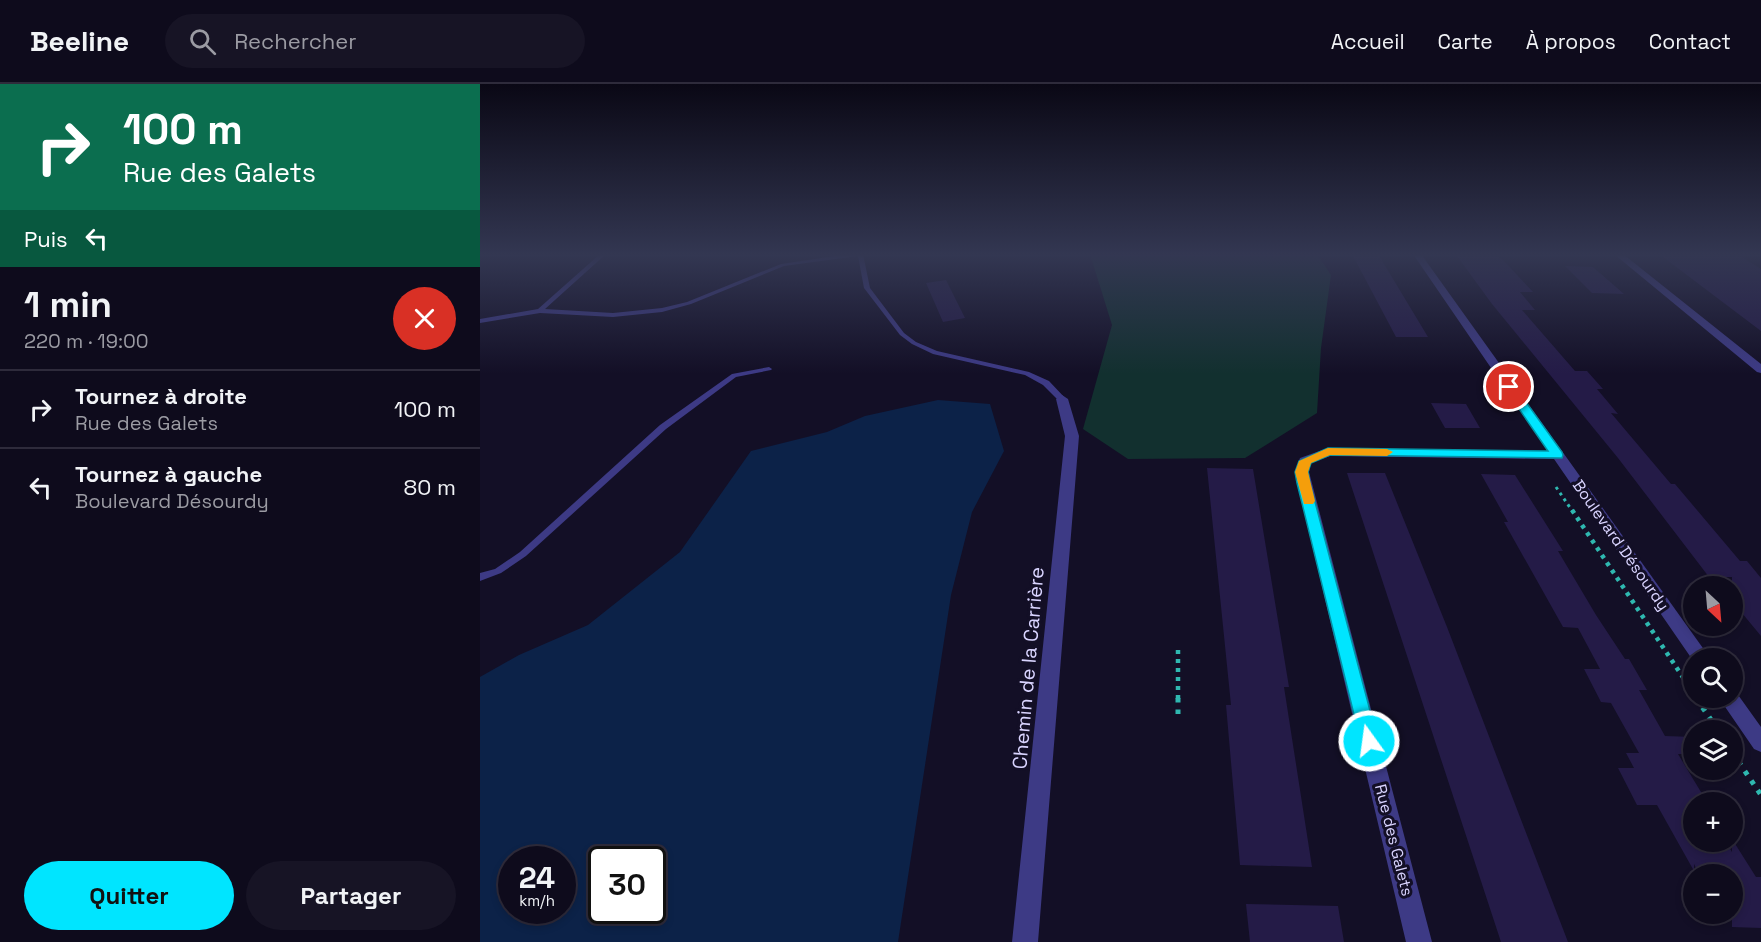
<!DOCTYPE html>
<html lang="fr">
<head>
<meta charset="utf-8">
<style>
  body { margin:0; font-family:"Space Grotesk",sans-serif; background:#171425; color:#f1f3f6; height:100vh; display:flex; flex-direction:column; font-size:22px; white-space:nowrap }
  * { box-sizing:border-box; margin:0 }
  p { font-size:20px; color:#9b9ba3 }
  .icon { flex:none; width:33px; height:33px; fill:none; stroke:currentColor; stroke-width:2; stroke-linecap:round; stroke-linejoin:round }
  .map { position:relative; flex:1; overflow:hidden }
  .sheet { display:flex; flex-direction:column; background:#0e0b1c; width:480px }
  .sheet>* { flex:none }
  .top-card { background:#0b6e4f; color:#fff; overflow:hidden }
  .needle { width:39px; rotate:154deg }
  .controls { position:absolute; left:1203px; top:492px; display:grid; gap:12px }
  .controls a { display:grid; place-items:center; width:60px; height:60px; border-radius:50%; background:#0e0b1c; box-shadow:0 3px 9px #0003,0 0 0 2px #2e2b3b; font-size:30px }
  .speed { position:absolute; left:18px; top:762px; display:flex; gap:12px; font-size:30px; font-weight:700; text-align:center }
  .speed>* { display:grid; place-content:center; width:78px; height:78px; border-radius:50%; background:#0e0b1c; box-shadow:0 3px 9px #0003,0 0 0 2px #2e2b3b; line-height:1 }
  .speed small { font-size:15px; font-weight:400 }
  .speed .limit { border:3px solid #111; border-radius:9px; background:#fff; color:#111 }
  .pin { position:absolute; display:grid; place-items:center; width:51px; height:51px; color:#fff; margin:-26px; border:3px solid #fff; border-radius:50%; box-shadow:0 2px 6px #0007 }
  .me { position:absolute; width:66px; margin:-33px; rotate:346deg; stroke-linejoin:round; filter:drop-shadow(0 0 4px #0008) }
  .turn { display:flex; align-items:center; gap:21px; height:126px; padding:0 24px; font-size:27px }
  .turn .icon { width:78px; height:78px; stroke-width:2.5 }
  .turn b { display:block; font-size:42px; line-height:51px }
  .then { display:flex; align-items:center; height:57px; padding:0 24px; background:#0003; gap:12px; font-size:22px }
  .round { display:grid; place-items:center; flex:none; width:63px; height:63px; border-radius:32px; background:#171425 }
  .overview { display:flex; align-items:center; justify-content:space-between; height:102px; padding:0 24px }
  h1 { font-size:36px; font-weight:700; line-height:45px }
  .primary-button { display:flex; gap:12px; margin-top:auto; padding:12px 24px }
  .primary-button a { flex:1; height:69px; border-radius:36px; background:#00e5ff; color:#111; font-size:24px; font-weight:700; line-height:69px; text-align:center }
  .primary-button a+a { background:#171425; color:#f1f3f6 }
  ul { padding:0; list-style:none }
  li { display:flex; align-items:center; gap:18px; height:78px; padding:0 24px; border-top:2px solid #2e2b3b }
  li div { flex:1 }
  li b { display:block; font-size:22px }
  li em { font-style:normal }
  header { display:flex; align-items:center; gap:36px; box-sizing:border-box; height:84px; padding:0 30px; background:#0e0b1c; border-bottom:2px solid #2e2b3b }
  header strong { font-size:28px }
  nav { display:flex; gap:33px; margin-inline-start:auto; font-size:21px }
  .search { width:420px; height:54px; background:#171425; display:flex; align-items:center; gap:15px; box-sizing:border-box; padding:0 21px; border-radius:33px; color:#9b9ba3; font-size:22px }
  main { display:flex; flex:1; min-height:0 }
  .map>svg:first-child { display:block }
  .green { fill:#12302f }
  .water { fill:#0c2248; fill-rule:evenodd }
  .building { fill:#241b47 }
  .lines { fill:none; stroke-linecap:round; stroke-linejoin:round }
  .path-far2 { stroke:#2fb8b0; stroke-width:3; stroke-dasharray:3 4; stroke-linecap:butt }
  .path-far1 { stroke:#2fb8b0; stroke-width:4.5; stroke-dasharray:4 5; stroke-linecap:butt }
  .path { stroke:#2fb8b0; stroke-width:5; stroke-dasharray:4.5 7; stroke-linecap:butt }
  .service { fill:#3d3a85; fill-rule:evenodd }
  .minor { fill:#3d3a85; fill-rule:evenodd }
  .route { fill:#00e5ff; stroke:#0095a6; stroke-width:1.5 }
  .slow { fill:#f59e0b }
  .labels { text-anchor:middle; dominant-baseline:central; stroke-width:6; stroke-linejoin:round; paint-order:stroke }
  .street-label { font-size:16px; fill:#d9d4ff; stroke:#130f26 }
  .near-street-label { font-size:20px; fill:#d9d4ff; stroke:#130f26 }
</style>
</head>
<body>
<header>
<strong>Beeline</strong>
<div class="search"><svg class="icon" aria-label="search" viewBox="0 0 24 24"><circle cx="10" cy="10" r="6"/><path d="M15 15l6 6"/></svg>Rechercher</div>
<nav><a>Accueil</a><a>Carte</a><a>À propos</a><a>Contact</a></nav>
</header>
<main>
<section class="sheet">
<div class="top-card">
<div class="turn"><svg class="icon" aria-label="right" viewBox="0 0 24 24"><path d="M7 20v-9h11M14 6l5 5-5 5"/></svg><div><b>100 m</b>Rue des Galets</div></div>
<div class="then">Puis<svg class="icon" aria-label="left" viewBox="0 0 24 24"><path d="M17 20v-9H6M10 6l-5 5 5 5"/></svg></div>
</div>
<div class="overview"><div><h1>1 min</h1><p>220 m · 19:00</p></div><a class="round" style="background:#d93025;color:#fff"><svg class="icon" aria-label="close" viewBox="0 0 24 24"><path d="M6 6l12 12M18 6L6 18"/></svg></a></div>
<ul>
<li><svg class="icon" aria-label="right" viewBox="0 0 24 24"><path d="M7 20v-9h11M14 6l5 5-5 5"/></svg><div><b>Tournez à droite</b><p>Rue des Galets</p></div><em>100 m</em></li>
<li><svg class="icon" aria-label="left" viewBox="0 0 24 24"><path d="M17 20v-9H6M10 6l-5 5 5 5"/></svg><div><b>Tournez à gauche</b><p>Boulevard Désourdy</p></div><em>80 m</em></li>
</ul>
<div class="primary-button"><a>Quitter</a><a>Partager</a></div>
</section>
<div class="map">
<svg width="1281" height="858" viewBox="0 0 1281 858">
  <rect width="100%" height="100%" fill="#130f26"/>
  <path class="green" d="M 610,170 L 837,170 L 851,191 L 841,264 L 837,329 L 765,374 L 648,375 L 603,345 L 632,241 Z"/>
  <path class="water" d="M 458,316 L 510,320 L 524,367 L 492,428 L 471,511 L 418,858 L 0,858 L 0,593 L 39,571 L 108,541 L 200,468 L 271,367 L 347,348 L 385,332 ZM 32,776 L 82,776 L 82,826 L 32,826 ZM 122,776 L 172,776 L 172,826 L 122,826 Z"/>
  <path class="building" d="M 872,170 L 898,170 L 948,253 L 916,253 Z
    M 1179,170 L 1257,170 L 1281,185 L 1281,247 Z
    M 977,172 L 1017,172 L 1023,176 L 1053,208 L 1040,208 L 1055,226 L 1042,226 L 1095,287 L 1107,287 L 1123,305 L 1117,305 L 1138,330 L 1131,329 L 1191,400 L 1195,400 L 1260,477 L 1267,477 L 1281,494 L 1281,552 L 1252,517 L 1252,493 L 1229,493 L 1138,374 L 1012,220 Z
    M 1085,182 L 1113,183 L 1144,210 L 1112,209 Z
    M 466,196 L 485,234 L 463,238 L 446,199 Z
    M 951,319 L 986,320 L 1000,344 L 965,344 Z
    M 727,384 L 773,385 L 809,603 L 804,603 L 832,783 L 760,781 L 746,621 L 751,621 Z
    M 867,389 L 905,389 L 967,543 L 1088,858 L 1021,858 Z
    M 1001,390 L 1035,391 L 1083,467 L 1078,467 L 1116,531 L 1145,575 L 1149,575 L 1167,606 L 1159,606 L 1185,652 L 1214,653 L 1214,670 L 1198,670 L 1227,718 L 1214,718 L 1214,758 L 1246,758 L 1252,768 L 1252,755 L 1276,793 L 1281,793 L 1281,844 L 1252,843 L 1252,790 L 1219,790 L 1214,780 L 1214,787 L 1177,721 L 1157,721 L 1138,684 L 1154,684 L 1146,669 L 1159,669 L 1131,619 L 1121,618 L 1104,585 L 1120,585 L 1098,544 L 1083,543 L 1024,438 L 1028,438 Z
    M 766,820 L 858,822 L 864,858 L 770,858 Z"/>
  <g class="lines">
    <path class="path-far2" d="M 1076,403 L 1093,428"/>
    <path class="path-far1" d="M 1092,426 L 1214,610
      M 698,566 L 698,616"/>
    <path class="path" d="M 698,614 L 698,633
      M 1216,614 L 1238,646
      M 1252,668 L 1281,711"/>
    <path class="service" d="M 120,170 L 126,170 L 65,225 L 133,229 L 182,224 L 207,218 L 301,180 L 368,170 L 383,170 L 390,204 L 424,249 L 436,258 L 457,267 L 549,288 L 569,297 L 586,315 L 585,317 L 579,317 L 563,301 L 545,291 L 453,270 L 432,260 L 420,251 L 384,204 L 378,172 L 304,182 L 211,220 L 182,228 L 133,233 L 60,229 L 0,239 L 0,235 L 58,225 Z
      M 289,283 L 292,285 L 291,286 L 256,293 L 186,345 L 46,472 L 21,489 L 0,497 L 0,489 L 15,485 L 40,468 L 180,341 L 252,290 Z"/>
    <path class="minor" d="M 933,170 L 941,170 L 1230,574 L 1214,574 L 1214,578 L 1074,375 L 850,372 L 831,379 L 829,388 L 952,858 L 926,858 L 815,388 L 820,374 L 848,364 L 1068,367 Z
      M 1134,170 L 1143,170 L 1281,280 L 1281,289 L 1277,288 Z
      M 582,311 L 588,315 L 599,352 L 558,858 L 532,858 L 585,352 L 576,315 Z
      M 1252,607 L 1256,608 L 1281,643 L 1281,668 L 1274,665 L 1239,614 L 1252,614 Z"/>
  </g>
  <linearGradient id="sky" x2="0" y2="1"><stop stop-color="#0a0815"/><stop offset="0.59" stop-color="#333752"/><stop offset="1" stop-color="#333752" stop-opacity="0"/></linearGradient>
  <rect width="1281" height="290" fill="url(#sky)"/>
  <path class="route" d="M 1029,299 L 1033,300 L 1082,368 L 1083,371 L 1082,374 L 850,371 L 831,379 L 828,388 L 830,399 L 898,657 L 895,663 L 889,665 L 882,663 L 817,399 L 815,388 L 819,377 L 848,364 L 1068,367 L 1024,303 Z"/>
  <path class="slow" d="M 848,364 L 907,365 L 913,368 L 907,372 L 850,371 L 831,379 L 828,388 L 835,417 L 833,420 L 824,420 L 815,388 L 819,377 Z"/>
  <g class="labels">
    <g class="street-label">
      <text transform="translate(1141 461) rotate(55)">Boulevard Désourdy</text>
      <text transform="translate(914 756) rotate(76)">Rue des Galets</text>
    </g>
    <g class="near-street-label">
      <text transform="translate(548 584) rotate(-85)">Chemin de la Carrière</text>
    </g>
  </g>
</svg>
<div class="controls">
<a><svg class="needle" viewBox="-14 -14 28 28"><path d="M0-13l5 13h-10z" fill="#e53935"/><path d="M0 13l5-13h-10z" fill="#9b9ba3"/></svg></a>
<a><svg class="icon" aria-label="search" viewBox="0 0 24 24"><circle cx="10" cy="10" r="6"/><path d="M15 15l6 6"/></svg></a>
<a><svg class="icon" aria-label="layers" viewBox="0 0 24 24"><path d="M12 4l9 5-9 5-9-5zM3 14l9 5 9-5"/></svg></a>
<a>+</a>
<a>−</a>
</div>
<div class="speed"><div>24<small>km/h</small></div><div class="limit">30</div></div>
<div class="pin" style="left:1029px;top:303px;background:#d93025"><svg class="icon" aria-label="arrive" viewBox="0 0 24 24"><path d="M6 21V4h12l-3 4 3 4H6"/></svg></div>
<svg class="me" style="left:889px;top:657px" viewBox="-20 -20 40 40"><circle r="17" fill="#00e5ff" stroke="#fff" stroke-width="3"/><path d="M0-11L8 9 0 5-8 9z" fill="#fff"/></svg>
</div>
</main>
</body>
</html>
